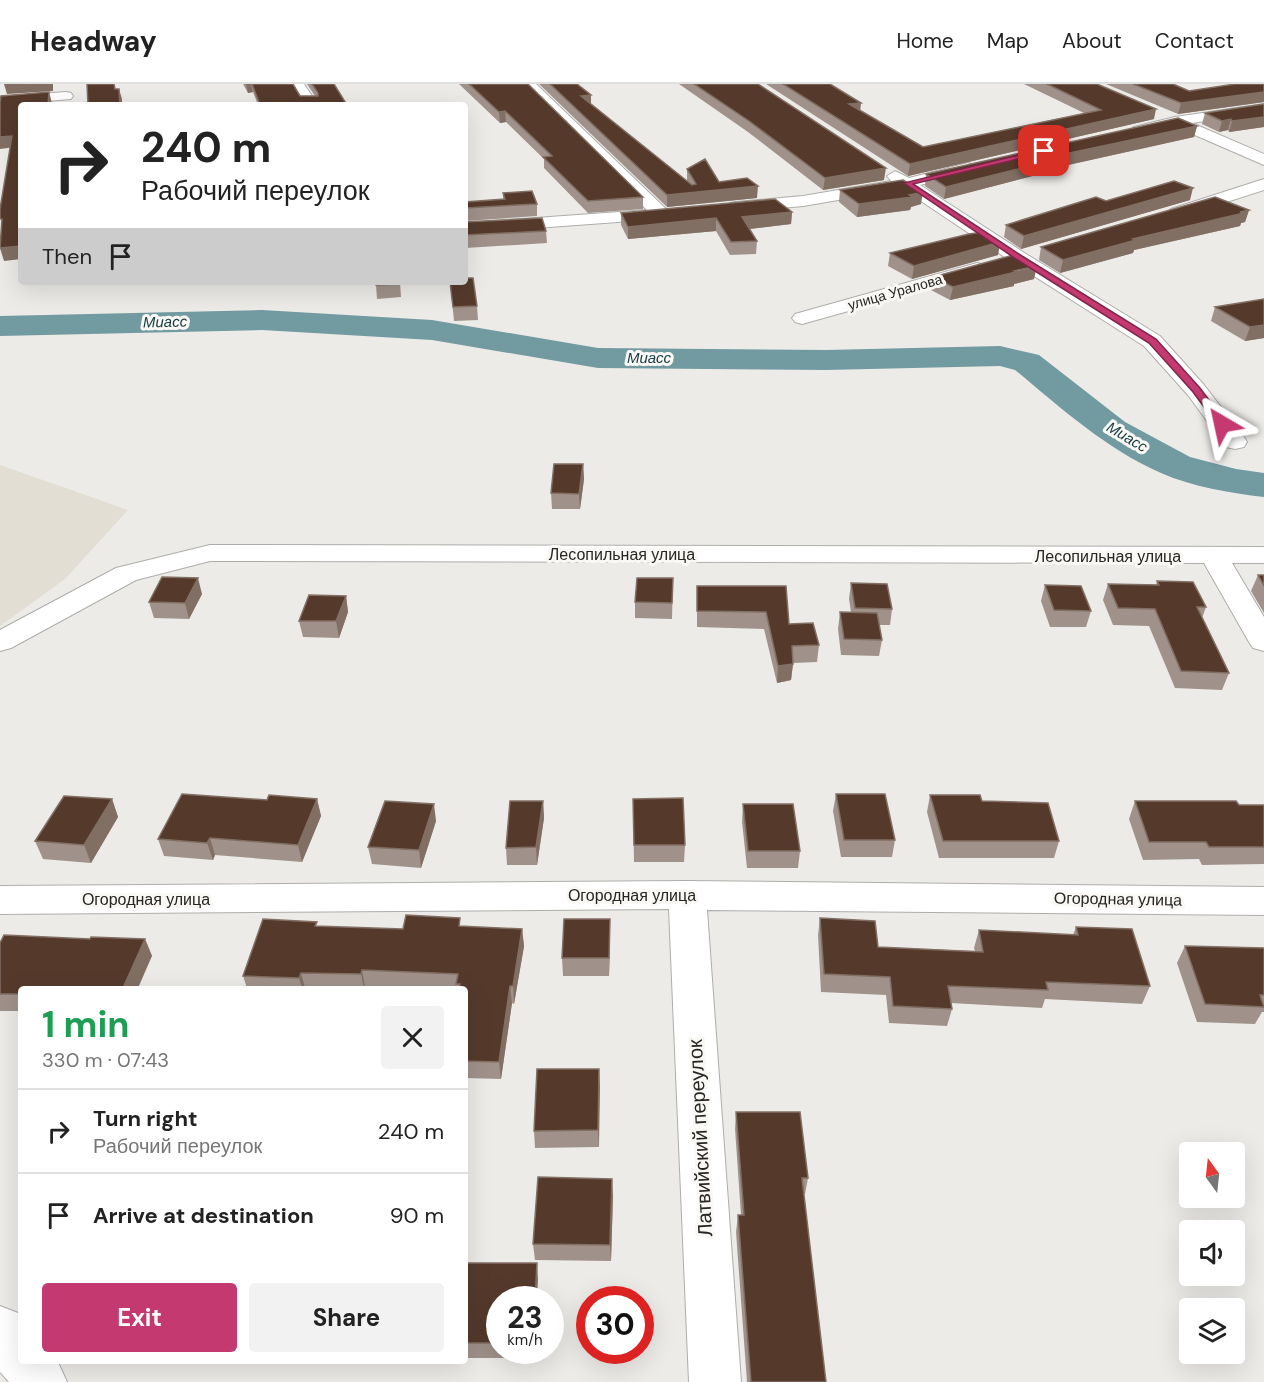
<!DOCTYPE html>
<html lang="en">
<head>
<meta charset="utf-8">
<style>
  body { margin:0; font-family:"DM Sans",sans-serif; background:#f2f2f2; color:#222; height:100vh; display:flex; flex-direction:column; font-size:22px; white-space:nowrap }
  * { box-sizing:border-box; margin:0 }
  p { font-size:20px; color:#767676 }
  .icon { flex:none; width:33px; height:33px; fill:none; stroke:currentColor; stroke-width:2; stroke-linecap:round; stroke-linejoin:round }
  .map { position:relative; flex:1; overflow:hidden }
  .drawer { position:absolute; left:18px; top:902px; width:450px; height:378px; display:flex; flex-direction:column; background:#fff; border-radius:6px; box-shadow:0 6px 24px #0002 }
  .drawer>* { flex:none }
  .hud { position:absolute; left:18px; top:18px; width:450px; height:183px; border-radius:6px; box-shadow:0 6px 24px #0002; background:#fff; color:#222; overflow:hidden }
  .needle { width:39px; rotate:345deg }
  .buttons { position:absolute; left:1179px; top:1058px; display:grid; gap:12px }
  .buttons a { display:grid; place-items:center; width:66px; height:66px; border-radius:6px; background:#fff; box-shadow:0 6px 24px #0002; font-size:30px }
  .speed { position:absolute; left:486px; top:1202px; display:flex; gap:12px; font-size:30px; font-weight:700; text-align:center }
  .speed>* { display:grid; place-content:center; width:78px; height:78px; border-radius:50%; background:#fff; box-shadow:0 6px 24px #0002; line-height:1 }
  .speed small { font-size:15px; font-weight:400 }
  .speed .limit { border:9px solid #d22; background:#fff; color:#111 }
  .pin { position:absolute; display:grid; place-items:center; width:51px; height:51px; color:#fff; margin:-26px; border-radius:12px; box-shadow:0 3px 9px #0006 }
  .me { position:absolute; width:66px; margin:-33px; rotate:324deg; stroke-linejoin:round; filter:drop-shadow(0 0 4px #0008) }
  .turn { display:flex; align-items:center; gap:21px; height:126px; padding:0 24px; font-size:27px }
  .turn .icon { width:78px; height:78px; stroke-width:2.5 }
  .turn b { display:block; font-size:42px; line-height:51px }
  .then { display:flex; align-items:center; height:57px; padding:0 24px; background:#0003; gap:12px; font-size:22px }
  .round { display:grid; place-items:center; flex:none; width:63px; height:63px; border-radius:6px; background:#f2f2f2 }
  .overview { display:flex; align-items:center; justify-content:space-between; height:102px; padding:0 24px }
  h1 { font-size:36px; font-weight:700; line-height:45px; color:#1e9e55 }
  .button { display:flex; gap:12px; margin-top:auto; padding:12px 24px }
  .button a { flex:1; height:69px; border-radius:6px; background:#c33970; color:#fff; font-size:24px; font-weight:700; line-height:69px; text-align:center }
  .button a+a { background:#f2f2f2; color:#222 }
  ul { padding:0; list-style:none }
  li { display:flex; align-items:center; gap:18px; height:84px; padding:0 24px; border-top:2px solid #e0e0e0 }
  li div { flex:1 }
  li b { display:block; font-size:22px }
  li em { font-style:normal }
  header { display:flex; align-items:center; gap:36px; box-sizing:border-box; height:84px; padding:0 30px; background:#fff; border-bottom:2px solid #e0e0e0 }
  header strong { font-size:28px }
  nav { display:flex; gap:33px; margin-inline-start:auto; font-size:21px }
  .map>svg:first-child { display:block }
  .built { fill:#e2ded4 }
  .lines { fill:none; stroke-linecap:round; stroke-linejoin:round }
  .river { fill:#729aa1; fill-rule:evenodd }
  .minor-casing { stroke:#aeadaa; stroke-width:2 }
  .minor { fill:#fff; fill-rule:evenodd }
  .wall { fill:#a0928a }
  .shaded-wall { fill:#826f64 }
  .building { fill:#553a2c; stroke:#826f64; stroke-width:1.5 }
  .route { fill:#c33970; stroke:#7f2549; stroke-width:1.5 }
  .labels { text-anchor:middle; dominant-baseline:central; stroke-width:6; stroke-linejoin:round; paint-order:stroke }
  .far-street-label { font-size:14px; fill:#262524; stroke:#faf8f5 }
  .far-water-label { font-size:15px; font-style:italic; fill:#143b41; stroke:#faf8f5 }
  .street-label { font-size:16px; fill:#262524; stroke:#faf8f5 }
  .near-street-label { font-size:20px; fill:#262524; stroke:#faf8f5 }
</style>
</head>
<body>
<header>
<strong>Headway</strong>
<nav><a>Home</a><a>Map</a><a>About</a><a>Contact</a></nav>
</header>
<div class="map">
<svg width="1264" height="1298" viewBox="0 0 1264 1298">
  <rect width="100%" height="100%" fill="#ecebe8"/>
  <path class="built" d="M 0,381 L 128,426 L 65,495 L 0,542 Z"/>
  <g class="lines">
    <path class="river" d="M 262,226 L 432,236 L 598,264 L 826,266 L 1000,262 L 1039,271 L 1125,338 L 1190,373 L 1236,385 L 1264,389 L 1264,413 C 1230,409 1193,403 1161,389 C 1106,365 1061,324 1015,286 L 1000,282 L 826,286 L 598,284 L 432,256 L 262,246 L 0,252 L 0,232 Z"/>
    <g class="minor-casing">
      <path id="minor" d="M 290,0 L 304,0 L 318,21 L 304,21 Z
        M 521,0 L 536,0 L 666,125 L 673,126 L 676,130 L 673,134 L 465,149 L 465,139 L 647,126 Z
        M 66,8 L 71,9 L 73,12 L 71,15 L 0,21 L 0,13 Z
        M 1264,20 L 1264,28 L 1192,39 L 1264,70 L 1264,81 L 1174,42 L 1139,51 L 1131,46 L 1134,43 L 1175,33 Z
        M 968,79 L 974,81 L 976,84 L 974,87 L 920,101 L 1026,170 L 1160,252 L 1204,301 L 1244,353 L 1247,358 L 1244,363 L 1235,365 L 1226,363 L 1188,311 L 1144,262 L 1012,178 L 903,105 L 803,122 L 736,128 L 730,127 L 727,123 L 730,119 L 736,118 L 803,112 L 891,97 L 887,92 L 895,87 L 909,94 Z
        M 1264,95 L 1264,106 L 1177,134 L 1171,133 L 1168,129 L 1171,125 Z
        M 977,179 L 984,181 L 987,185 L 984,189 L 802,240 L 795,238 L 792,234 L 795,230 Z
        M 210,461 L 1264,463 L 1264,479 L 1232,479 L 1264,533 L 1264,567 L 1253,564 L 1249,558 L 1204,479 L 210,477 L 136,496 L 11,564 L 0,567 L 0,546 L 116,484 Z
        M 687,797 L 1264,803 L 1264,831 L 707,826 L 741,1298 L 689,1298 L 669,825 L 0,830 L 0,802 Z
        M 0,1222 L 18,1229 L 21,1233 L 21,1276 L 57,1276 L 67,1298 L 9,1298 L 0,1288 Z"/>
    </g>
    <use href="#minor" class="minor"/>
  </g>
  <path class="wall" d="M 243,0 L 293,0 L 300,12 L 315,12 L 307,0 L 334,0 L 347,21 L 258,21 L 253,8 L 248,9 Z
    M 459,0 L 528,0 L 643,113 L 643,125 L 588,129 L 544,84 L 544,75 L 506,38 L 500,39 Z
    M 539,0 L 577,0 L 591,11 L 591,20 L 687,97 L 687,85 L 719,98 L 757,114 L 667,123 Z
    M 679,0 L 758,0 L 884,96 L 823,106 L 748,48 Z
    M 766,0 L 830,0 L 860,27 L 923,63 L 1084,29 L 1024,0 L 1097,0 L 1154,35 L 908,92 Z
    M 1106,0 L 1173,0 L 1189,7 L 1264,0 L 1264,18 L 1178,30 Z
    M 1264,20 L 1264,43 L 1229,48 L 1228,46 L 1219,48 L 1202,40 L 1205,29 Z
    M 1197,42 L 1194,53 L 1068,81 L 1067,83 L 944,115 L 925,102 L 926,90 Z
    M 840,106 L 921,120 L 911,123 L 910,126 L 857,133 L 839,118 Z
    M 503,109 L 537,120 L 537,132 L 465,137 L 465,118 L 503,115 Z
    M 1190,116 L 1021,165 L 1004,153 L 1006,141 L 1106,117 Z
    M 1249,126 L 1245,138 L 1241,139 L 1240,142 L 1134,166 L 1133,169 L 1060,189 L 1039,176 L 1041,163 Z
    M 792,128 L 791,140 L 749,145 L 757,157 L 756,170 L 730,171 L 716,147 L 628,155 L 621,141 L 621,129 Z
    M 465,138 L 546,147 L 547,159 L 465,164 Z
    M 1000,158 L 998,171 L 912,195 L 888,182 L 890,169 Z
    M 933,193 L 1034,195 L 1014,200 L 1014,202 L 950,216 L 931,206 Z
    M 400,198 L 401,213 L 377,215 L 376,201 Z
    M 450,198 L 477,222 L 478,236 L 454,237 Z
    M 1264,215 L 1264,254 L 1245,257 L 1211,237 L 1215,223 Z
    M 583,380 L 584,395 L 580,425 L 552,425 L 551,409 Z
    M 1258,491 L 1264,491 L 1264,529 L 1251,507 Z
    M 673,494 L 672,535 L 635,534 L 635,518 Z
    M 1157,497 L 1206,523 L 1202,534 L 1229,589 L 1222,606 L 1175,604 L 1149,542 L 1113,541 L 1103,516 L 1108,500 L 1156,501 Z
    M 851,499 L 892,525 L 890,541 L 879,541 L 882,556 L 879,572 L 841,571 L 838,545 L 840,528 L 851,528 L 849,515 Z
    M 1045,501 L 1091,527 L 1086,543 L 1050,543 L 1041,517 Z
    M 697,502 L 786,502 L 789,540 L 819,561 L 817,578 L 793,579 L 791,596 L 777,599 L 764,545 L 697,543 Z
    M 202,510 L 189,535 L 154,534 L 149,518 Z
    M 346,512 L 348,528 L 339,554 L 303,553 L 299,537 Z
    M 836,710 L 895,756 L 892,773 L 841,773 L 833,727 Z
    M 930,711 L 982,717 L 1059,757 L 1054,774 L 939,774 L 927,728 Z
    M 112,715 L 118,733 L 91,779 L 43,775 L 35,757 Z
    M 317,715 L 321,732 L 302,778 L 215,771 L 213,776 L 164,772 L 158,755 L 267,716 Z
    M 633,715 L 685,761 L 684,778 L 634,778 Z
    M 543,717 L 544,734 L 537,781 L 507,781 L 506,764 Z
    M 1135,717 L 1239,721 L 1264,721 L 1264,780 L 1202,781 L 1199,775 L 1143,776 L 1129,735 Z
    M 743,720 L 800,767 L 798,784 L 747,784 L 742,738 Z
    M 436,737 L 421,784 L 372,780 L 368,763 Z
    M 820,834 L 878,863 L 975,867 L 974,864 L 979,846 L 1073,851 L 1076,843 L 1150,902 L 1142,920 L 1045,915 L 1042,924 L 951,919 L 952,925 L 947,942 L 889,939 L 886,911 L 821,908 L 818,851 Z
    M 461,842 L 522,845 L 524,862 L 514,920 L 512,919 L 501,995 L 465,994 L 465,904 L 393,904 L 365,903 L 365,904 L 247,904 L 243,892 L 403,845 Z
    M 610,852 L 609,892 L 563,892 L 562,874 Z
    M 90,855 L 145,855 L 152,872 L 21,904 L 21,927 L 0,927 L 0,859 Z
    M 1185,862 L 1264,864 L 1264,928 L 1262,928 L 1255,940 L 1197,938 L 1177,879 Z
    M 599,985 L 599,1063 L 535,1064 L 534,1047 Z
    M 736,1028 L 808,1094 L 805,1110 L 804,1110 L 826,1298 L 747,1298 L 736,1148 L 738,1131 L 741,1131 L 735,1045 Z
    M 613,1111 L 611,1177 L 535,1176 L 533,1160 Z
    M 465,1192 L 538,1195 L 500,1215 L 500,1266 L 535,1266 L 534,1274 L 465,1274 Z"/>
  <path class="shaded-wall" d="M 4,0 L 53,0 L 53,7 L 7,10 Z
    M 246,0 L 251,0 L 253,8 L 248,9 Z
    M 119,5 L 122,15 L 122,21 L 120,21 Z
    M 49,8 L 52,19 L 52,21 L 48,21 Z
    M 1264,8 L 1264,18 L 1178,30 L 1181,19 Z
    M 591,11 L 591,21 L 581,12 Z
    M 861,19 L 860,29 L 849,20 Z
    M 1156,25 L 1154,35 L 908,92 L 910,80 Z
    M 505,27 L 506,38 L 500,39 L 499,28 Z
    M 1264,33 L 1264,43 L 1229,48 L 1232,37 Z
    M 1231,35 L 1228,46 L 1219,48 L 1222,37 Z
    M 1197,42 L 1194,53 L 1068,81 L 1067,83 L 944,115 L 946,103 L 1065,70 Z
    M 12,52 L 15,63 L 0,65 L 0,53 Z
    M 886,84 L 884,96 L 823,106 L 825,94 Z
    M 758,102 L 757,114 L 667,123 L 667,111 Z
    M 1193,104 L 1190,116 L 1021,165 L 1024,152 Z
    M 923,108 L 921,120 L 911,123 L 910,126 L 857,133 L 859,120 Z
    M 1249,126 L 1245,138 L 1241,139 L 1240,142 L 1134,166 L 1133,169 L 1060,189 L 1063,176 L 1133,155 Z
    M 792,128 L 791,140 L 741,146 L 742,133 Z
    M 716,134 L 716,147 L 628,155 L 628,143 Z
    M 1000,158 L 998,171 L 912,195 L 914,182 Z
    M 21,162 L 21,175 L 4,177 L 0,164 Z
    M 1037,182 L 1034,195 L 1014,200 L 1014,202 L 950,216 L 953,203 Z
    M 1264,241 L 1264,254 L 1245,257 L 1250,243 Z
    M 583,380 L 584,395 L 580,425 L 579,410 Z
    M 198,494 L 202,510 L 189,535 L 185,519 Z
    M 346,512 L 348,528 L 339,554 L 336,537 Z
    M 793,580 L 791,596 L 777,599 L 778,582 Z
    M 112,715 L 118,733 L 91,779 L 84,761 Z
    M 317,715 L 321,732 L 302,778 L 298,761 Z
    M 543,717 L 544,734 L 537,781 L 536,763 Z
    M 434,720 L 436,737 L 421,784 L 419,766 Z
    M 210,754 L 215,771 L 213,776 L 207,759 Z
    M 610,835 L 610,852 L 609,892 L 609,874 Z
    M 522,845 L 524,862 L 514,920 L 513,902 Z
    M 145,855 L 152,872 L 138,904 L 123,904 Z
    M 362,886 L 365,903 L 365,904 L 364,904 L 361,890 Z
    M 301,889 L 305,904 L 302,904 L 299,894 Z
    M 510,902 L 512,919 L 501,995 L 499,978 Z
    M 599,985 L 600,1002 L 599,1063 L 598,1046 Z
    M 612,1095 L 613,1111 L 611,1177 L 610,1161 Z
    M 537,1179 L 538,1195 L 537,1215 L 535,1215 Z"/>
  <path class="building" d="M 87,0 L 114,0 L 115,5 L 119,5 L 120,21 L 88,21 Z
    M 252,0 L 293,0 L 300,12 L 318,12 L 318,9 L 312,0 L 334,0 L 347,21 L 260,21 Z
    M 469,0 L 528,0 L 643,113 L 588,117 L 543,73 L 552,72 L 505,27 L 499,28 Z
    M 550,0 L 577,0 L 591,11 L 581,12 L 692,101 L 696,100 L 687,85 L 705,75 L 719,98 L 747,94 L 758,102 L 667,111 Z
    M 694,0 L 758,0 L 886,84 L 825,94 L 749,37 Z
    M 783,0 L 830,0 L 861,19 L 849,20 L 923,63 L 1101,26 L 1047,0 L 1097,0 L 1156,25 L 910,80 Z
    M 1133,0 L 1173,0 L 1189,7 L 1235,0 L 1264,0 L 1264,8 L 1181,19 Z
    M 49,8 L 48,21 L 21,21 L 21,162 L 0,164 L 2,135 L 0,135 L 0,125 L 12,52 L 0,53 L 0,18 L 1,12 Z
    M 1264,20 L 1264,33 L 1232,37 L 1231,35 L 1222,37 L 1205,29 Z
    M 1178,34 L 1197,42 L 1065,70 L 1070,72 L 946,103 L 926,90 Z
    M 903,96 L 923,108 L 909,111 L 912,113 L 859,120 L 840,106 Z
    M 1174,97 L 1193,104 L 1024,152 L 1006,141 L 1096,113 L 1106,117 Z
    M 532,107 L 537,120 L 465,124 L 465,118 L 505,115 L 503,109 Z
    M 1215,113 L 1249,126 L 1240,128 L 1244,129 L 1133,155 L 1136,156 L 1063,176 L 1041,163 Z
    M 775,115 L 792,128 L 742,133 L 757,157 L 731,158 L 716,134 L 628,143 L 621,129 Z
    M 542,134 L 546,147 L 465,151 L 465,138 Z
    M 983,148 L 1000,158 L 914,182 L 890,169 L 969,150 Z
    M 1017,170 L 1037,182 L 1014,187 L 1016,188 L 953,203 L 933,193 Z
    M 465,194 L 473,194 L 477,222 L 453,223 L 450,198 L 465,198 Z
    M 376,198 L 399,198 L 399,200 L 376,201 Z
    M 1264,215 L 1264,241 L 1250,243 L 1215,223 Z
    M 554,380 L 583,380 L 579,410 L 551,409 Z
    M 1258,491 L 1264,491 L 1264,502 Z
    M 162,493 L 198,494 L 185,519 L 149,518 Z
    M 637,494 L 673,494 L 672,519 L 635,518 Z
    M 1157,497 L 1193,498 L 1206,523 L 1197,523 L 1229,589 L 1181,587 L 1155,525 L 1118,524 L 1108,500 L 1159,501 Z
    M 851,499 L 887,500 L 892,525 L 855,524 Z
    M 1045,501 L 1081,502 L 1091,527 L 1054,526 Z
    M 697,502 L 786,502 L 789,540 L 813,539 L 819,561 L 792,562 L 793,580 L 778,582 L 766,528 L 697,527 Z
    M 309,511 L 346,512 L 336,537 L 299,537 Z
    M 840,528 L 877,529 L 882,556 L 844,555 Z
    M 182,710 L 267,716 L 269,711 L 317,715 L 298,761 L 210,754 L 207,759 L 158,755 Z
    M 836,710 L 885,710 L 895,756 L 844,756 Z
    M 930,711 L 980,711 L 982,717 L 1048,719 L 1059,757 L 943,757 Z
    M 64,712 L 112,715 L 84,761 L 35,757 Z
    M 683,714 L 685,761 L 634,761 L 633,715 Z
    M 385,717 L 434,720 L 419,766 L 368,763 Z
    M 510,717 L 543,717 L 536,763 L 506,764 Z
    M 1135,717 L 1236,717 L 1239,721 L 1264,721 L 1264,763 L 1209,763 L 1206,758 L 1149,758 Z
    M 743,720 L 793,720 L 800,767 L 748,767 Z
    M 406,831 L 460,834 L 459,842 L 522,845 L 513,902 L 510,902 L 499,978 L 465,977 L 465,904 L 459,904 L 460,900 L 456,900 L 458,890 L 362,886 L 361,890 L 301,889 L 299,894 L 243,892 L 263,835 L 317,838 L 315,842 L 403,845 Z
    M 820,834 L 875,837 L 878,863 L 983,868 L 979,846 L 1078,851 L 1076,843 L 1132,845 L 1150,902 L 1046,898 L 1048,906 L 948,902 L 952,925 L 893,922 L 890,893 L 824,890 Z
    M 564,835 L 610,835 L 609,874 L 562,874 Z
    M 4,851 L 90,855 L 91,853 L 145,855 L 123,904 L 21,904 L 21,910 L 0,910 L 0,859 Z
    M 1185,862 L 1264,864 L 1264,911 L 1260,911 L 1264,923 L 1205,920 Z
    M 537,985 L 599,985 L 598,1046 L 534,1047 Z
    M 736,1028 L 800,1028 L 808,1094 L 802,1094 L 826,1298 L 751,1298 L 738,1131 L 744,1131 Z
    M 538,1093 L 612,1095 L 610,1161 L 533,1160 Z
    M 466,1179 L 537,1179 L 535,1215 L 500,1215 L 500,1259 L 465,1259 L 465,1192 Z"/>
  <path class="route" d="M 1044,65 L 1047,68 L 913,100 L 1022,172 L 1156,255 L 1200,304 L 1227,340 L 1225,342 L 1218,342 L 1193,308 L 1149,259 L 1016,175 L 904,99 Z"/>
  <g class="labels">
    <g class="far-street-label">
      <text transform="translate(895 208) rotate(-16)">улица Уралова</text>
    </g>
    <g class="far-water-label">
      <text transform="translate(165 238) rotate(-1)">Миасс</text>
      <text x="649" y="274">Миасс</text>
      <text transform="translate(1127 353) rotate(31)">Миасс</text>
    </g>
    <g class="street-label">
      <text x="622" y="470">Лесопильная улица</text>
      <text x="1108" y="472">Лесопильная улица</text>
      <text x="632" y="811">Огородная улица</text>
      <text x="146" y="815">Огородная улица</text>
      <text transform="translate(1118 815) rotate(1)">Огородная улица</text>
    </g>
    <g class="near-street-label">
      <text transform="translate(700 1054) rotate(-93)">Латвийский переулок</text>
    </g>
  </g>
</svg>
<div class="buttons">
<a><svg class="needle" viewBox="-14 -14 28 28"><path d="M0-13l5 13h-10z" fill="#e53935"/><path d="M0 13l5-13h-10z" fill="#767676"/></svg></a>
<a><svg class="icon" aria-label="sound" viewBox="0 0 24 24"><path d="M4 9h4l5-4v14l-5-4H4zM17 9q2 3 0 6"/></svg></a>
<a><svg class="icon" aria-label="layers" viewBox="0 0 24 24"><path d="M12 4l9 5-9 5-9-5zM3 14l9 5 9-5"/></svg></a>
</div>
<div class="speed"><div>23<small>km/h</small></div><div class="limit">30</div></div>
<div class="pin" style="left:1044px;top:67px;background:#d93025"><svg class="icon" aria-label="arrive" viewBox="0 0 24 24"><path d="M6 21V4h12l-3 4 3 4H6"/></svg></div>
<svg class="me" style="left:1222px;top:340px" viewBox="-20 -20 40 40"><path d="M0-17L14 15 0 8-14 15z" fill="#c33970" stroke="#fff" stroke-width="4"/></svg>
<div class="hud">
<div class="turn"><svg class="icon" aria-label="right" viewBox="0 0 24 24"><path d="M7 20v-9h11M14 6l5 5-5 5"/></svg><div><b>240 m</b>Рабочий переулок</div></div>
<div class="then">Then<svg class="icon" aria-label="arrive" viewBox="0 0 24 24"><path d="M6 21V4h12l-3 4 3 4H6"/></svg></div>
</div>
<section class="drawer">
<div class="overview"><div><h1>1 min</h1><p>330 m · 07:43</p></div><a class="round"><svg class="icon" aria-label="close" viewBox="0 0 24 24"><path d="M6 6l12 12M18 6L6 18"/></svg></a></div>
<ul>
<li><svg class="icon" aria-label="right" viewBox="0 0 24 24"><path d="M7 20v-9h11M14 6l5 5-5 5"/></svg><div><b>Turn right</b><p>Рабочий переулок</p></div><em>240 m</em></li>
<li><svg class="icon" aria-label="arrive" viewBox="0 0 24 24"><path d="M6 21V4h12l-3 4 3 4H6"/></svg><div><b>Arrive at destination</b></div><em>90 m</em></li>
</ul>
<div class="button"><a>Exit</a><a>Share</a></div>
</section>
</div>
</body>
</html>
